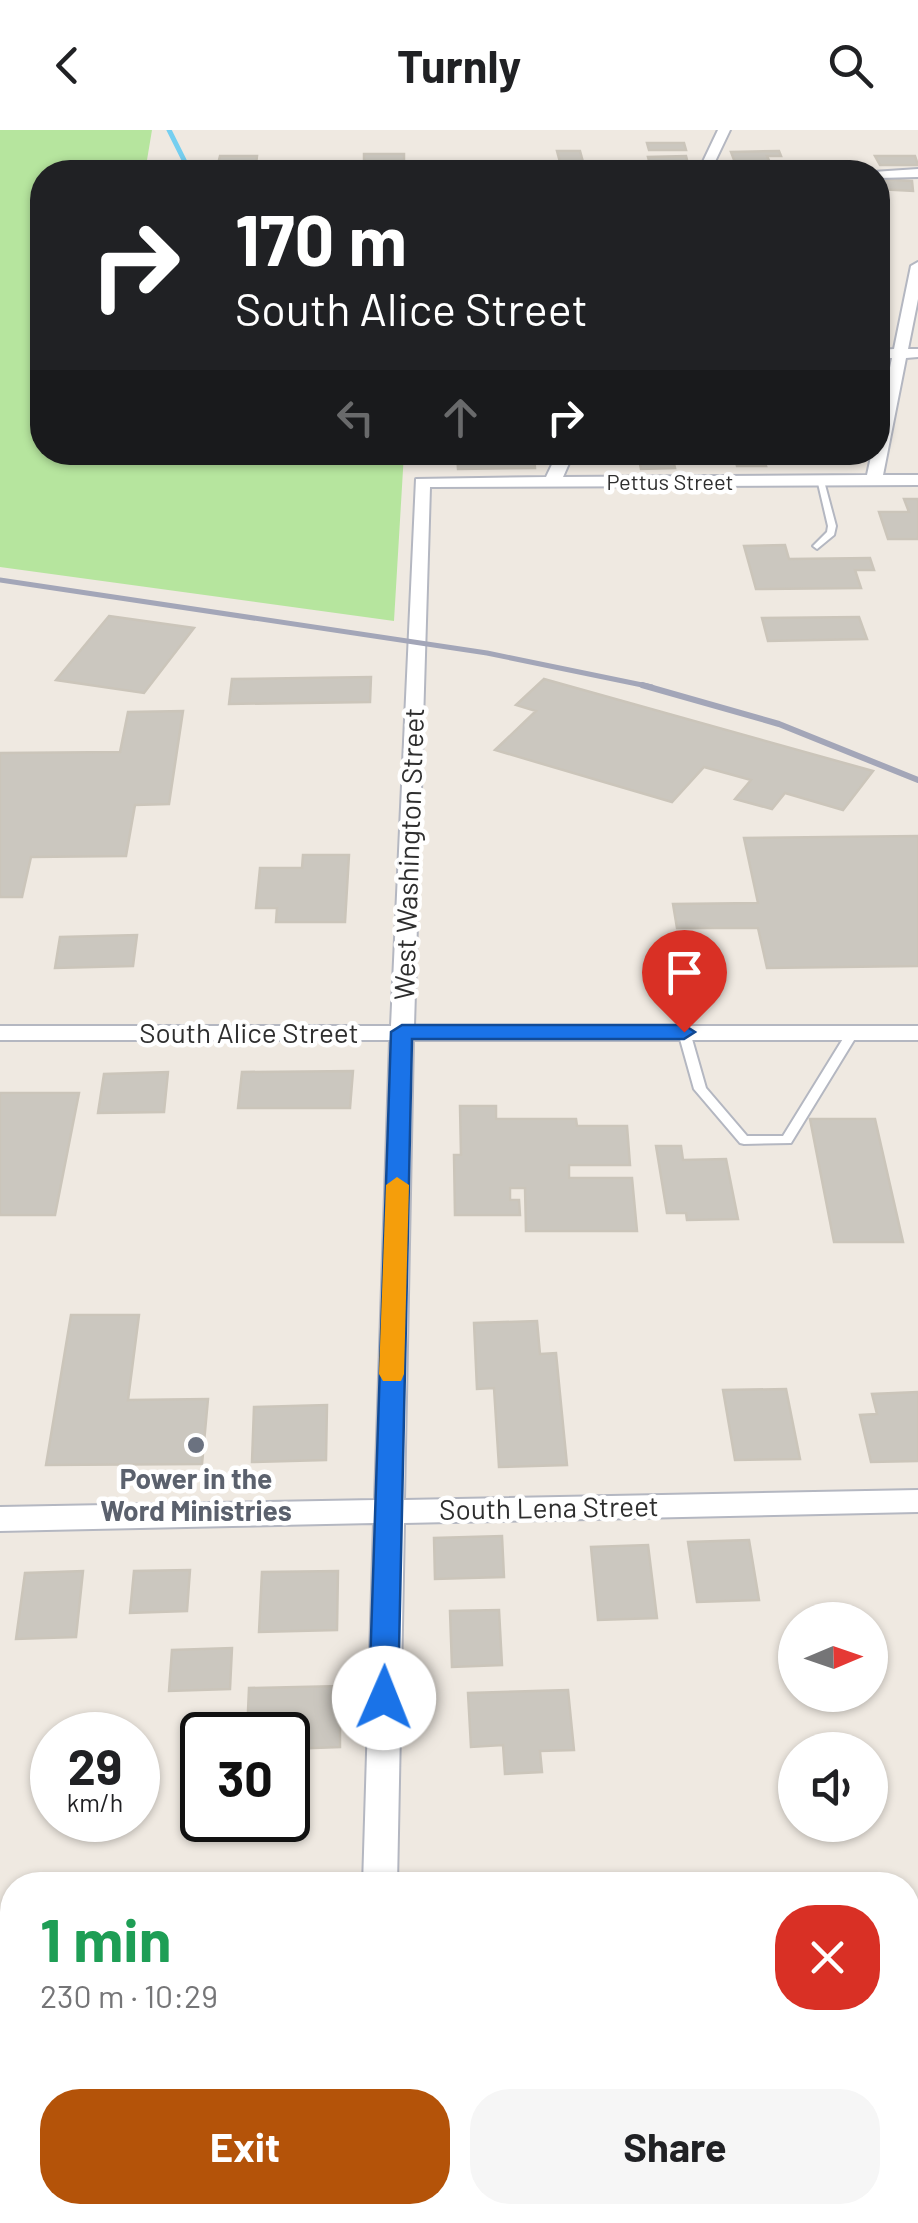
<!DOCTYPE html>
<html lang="en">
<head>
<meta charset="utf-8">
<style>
  body { margin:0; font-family:Barlow,sans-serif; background:#f6f6f6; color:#202124; height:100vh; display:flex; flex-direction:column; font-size:38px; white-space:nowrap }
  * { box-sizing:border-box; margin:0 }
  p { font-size:32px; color:#757577 }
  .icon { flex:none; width:55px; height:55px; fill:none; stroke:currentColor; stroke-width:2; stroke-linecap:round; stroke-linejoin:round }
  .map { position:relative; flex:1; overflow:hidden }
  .panel { position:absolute; left:0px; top:1742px; width:920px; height:352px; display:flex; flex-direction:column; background:#fff; border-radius:40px 40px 0 0; box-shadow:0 2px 8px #0004 }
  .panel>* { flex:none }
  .guide { position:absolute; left:30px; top:30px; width:860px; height:305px; border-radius:40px; box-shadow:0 2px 8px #0004; background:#202124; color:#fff; overflow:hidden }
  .needle { width:65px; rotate:88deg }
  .controls { position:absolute; left:778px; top:1472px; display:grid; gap:20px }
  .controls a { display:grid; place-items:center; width:110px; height:110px; border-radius:50%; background:#fff; box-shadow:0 2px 8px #0004; font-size:50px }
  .speed { position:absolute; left:30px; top:1582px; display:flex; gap:20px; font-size:50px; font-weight:700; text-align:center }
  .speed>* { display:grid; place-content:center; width:130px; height:130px; border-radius:50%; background:#fff; box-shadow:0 2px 8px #0004; line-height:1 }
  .speed small { font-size:25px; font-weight:400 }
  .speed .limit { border:5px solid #111; border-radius:15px; background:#fff; color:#111 }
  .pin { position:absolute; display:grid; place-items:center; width:85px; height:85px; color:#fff; margin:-102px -42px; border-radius:50% 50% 50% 0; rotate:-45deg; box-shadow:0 0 10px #0007 }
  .pin .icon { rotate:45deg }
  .me { position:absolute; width:110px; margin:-55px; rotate:1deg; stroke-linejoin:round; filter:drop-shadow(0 0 8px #0008) }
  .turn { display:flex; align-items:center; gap:35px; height:210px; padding:0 40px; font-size:45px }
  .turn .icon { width:130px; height:130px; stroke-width:2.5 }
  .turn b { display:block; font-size:70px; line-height:85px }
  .lanes { display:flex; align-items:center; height:95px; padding:0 40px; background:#0003; justify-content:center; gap:50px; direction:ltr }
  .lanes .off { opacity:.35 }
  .round { display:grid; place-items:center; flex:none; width:105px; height:105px; border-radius:40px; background:#f6f6f6 }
  .summary { display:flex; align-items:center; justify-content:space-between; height:170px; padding:0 40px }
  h1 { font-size:60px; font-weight:700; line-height:75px; color:#1e9e55 }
  .cta { display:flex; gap:20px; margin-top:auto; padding:20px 40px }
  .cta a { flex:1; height:115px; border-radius:40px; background:#b45309; color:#fff; font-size:40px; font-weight:700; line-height:115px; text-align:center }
  .cta a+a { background:#f6f6f6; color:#202124 }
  header { display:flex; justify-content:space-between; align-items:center; height:130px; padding:0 40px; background:#fff; font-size:45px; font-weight:700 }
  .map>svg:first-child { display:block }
  .green { fill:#b6e59e }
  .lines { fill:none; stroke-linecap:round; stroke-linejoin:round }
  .stream { stroke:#75cff0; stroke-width:5 }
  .building { fill:#cbc7bf; stroke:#cbc5ba; stroke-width:2.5 }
  .lane-casing { stroke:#b4b7c1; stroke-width:4 }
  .street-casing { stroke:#b4b7c1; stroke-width:4 }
  .lane { fill:#fff; fill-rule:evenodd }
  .street { fill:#fff; fill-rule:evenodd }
  .rail-far1 { stroke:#a3a6b8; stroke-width:5 }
  .rail { stroke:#a3a6b8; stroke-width:6 }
  .route { fill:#1a73e8; stroke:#114b97; stroke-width:2.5 }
  .slow { fill:#f59e0b }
  .worship-dot { fill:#6b7280; stroke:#fff; stroke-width:4 }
  .labels { text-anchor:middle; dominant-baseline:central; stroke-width:9; stroke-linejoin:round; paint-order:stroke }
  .far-street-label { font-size:22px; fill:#2e2e2e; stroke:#fff }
  .street-label { font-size:28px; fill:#2e2e2e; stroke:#fff }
  .worship-label { font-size:28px; font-weight:bold; fill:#5b616d; stroke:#fff }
</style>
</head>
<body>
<header><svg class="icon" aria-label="back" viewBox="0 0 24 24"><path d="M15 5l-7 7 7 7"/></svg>Turnly<svg class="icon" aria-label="search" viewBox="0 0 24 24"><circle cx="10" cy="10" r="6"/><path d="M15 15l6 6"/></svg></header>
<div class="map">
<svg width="918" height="2093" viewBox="0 0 918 2093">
  <rect width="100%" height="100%" fill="#efe9e1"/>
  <path class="green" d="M 0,0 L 152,0 L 145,42 L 42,42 L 42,322 L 404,323 L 394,491 L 0,437 Z"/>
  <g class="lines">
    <path class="stream" d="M 169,0 L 190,42"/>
  </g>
  <path class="building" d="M 647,13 L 684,13 L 686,20 L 649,20 Z
    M 557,21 L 580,21 L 583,32 L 560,32 Z
    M 779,21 L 781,26 L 767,26 L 771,35 L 736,35 L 731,22 Z
    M 364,24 L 404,24 L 404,31 L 364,31 Z
    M 220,26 L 257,26 L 256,34 L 218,34 Z
    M 686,26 L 689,38 L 651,38 L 648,27 Z
    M 875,26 L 915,26 L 918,35 L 880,35 Z
    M 878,49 L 912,51 L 913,61 L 878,59 Z
    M 733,322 L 761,322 L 766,336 L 737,336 Z
    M 457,323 L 534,323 L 535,338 L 458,339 Z
    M 639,329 L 673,329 L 675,338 L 641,339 Z
    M 904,369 L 918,369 L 918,409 L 888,409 L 879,382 L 909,382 Z
    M 785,415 L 789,429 L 870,428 L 874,440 L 855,440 L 861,458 L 756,459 L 744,416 Z
    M 109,486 L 194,498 L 144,563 L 56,550 Z
    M 859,487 L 867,509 L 768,511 L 762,488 Z
    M 371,547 L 370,572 L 229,574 L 232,549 Z
    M 544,549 L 873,641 L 843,680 L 785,663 L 772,679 L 735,669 L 751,650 L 704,637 L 672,672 L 495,620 L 536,581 L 516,575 Z
    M 183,581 L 169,674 L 135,675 L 126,726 L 31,727 L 22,767 L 0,767 L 0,623 L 120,622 L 128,582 Z
    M 918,706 L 918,836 L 767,838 L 758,798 L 677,798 L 673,774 L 758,773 L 744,708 Z
    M 303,725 L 349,725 L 345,792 L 276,792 L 277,778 L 256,778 L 260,738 L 302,738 Z
    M 137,805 L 133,836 L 55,838 L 60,807 Z
    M 353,941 L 350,978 L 238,978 L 242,942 Z
    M 168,942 L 164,982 L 98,983 L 104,944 Z
    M 0,963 L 79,963 L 55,1085 L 0,1085 Z
    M 460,976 L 496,976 L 496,989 L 576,989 L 577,996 L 627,996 L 630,1035 L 569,1035 L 569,1048 L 632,1048 L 637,1101 L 526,1101 L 525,1058 L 510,1058 L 510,1070 L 519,1070 L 520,1085 L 455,1085 L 454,1025 L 461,1025 Z
    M 810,989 L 875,989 L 903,1112 L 834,1112 Z
    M 656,1016 L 681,1016 L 683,1030 L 726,1029 L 738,1089 L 687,1090 L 686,1083 L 667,1083 Z
    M 71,1185 L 139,1185 L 128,1270 L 208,1269 L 202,1334 L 46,1335 Z
    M 537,1191 L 540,1224 L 556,1223 L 567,1335 L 499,1337 L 494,1258 L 477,1259 L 474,1193 Z
    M 786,1259 L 800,1329 L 735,1330 L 723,1260 Z
    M 918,1262 L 918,1331 L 871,1332 L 860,1285 L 877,1284 L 872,1264 Z
    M 327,1275 L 326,1330 L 252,1332 L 254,1277 Z
    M 502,1406 L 504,1447 L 435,1449 L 434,1408 Z
    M 749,1410 L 759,1470 L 697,1472 L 688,1412 Z
    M 648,1415 L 657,1488 L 598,1490 L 591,1417 Z
    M 190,1440 L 187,1481 L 130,1483 L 134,1441 Z
    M 83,1441 L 76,1507 L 16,1509 L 25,1443 Z
    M 338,1441 L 337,1500 L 259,1502 L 262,1442 Z
    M 499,1480 L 502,1535 L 452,1537 L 450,1481 Z
    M 232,1518 L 230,1559 L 169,1561 L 172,1520 Z
    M 340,1556 L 340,1617 L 288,1619 L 288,1605 L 247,1605 L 249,1558 Z
    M 568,1560 L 574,1620 L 540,1621 L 542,1642 L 505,1644 L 503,1615 L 471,1617 L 468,1563 Z"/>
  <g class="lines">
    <g class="lane-casing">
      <path id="lane" d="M 817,349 L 824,351 L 836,396 L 834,405 L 817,419 L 813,416 L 827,402 L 828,396 Z
        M 684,898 L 690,902 L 706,958 L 747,1006 L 783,1006 L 849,899 L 853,898 L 859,902 L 791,1013 L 744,1014 L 740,1013 L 694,959 L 678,902 Z"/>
    </g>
    <g class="street-casing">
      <path id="street" d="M 718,0 L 730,0 L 710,42 L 698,42 Z
        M 918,39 L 918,47 L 878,48 L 878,42 L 873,42 Z
        M 918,132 L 918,169 L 908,219 L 918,219 L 918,227 L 906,228 L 883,345 L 918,345 L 918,355 L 430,357 L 414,896 L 918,896 L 918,910 L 413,910 L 404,1370 L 918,1360 L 918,1382 L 404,1393 L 397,1755 L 363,1755 L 374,1393 L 0,1401 L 0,1377 L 375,1370 L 390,910 L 0,910 L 0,896 L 391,896 L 416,349 L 546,347 L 558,322 L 574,322 L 563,347 L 867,345 L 872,322 L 878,322 L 878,296 L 892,228 L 878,228 L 878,220 L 894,219 L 911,136 Z
        M 353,2082 L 391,2082 L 391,2093 L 353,2093 Z"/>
    </g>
    <use href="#lane" class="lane"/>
    <use href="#street" class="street"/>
    <path class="rail-far1" d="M 0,450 L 487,523 L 652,557"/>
    <path class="rail" d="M 642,555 L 779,594 L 918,650"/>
  </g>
  <path class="route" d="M 402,895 L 684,895 L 695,902 L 684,909 L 412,909 L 398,1568 L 394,1576 L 384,1580 L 374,1576 L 369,1568 L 391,902 Z"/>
  <path class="slow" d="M 397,1047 L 409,1055 L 404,1244 L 401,1251 L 383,1251 L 379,1244 L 386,1055 Z"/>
  <circle class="worship-dot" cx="196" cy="1315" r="10"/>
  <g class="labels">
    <g class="far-street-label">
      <text x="670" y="351">Pettus Street</text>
    </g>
    <g class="street-label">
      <text transform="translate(408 724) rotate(-88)">West Washington Street</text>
      <text x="249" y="902">South Alice Street</text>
      <text transform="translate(549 1377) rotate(-1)">South Lena Street</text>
    </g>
    <g class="worship-label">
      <text x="196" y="1348">Power in the<tspan x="196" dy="32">Word Ministries</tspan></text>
    </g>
  </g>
</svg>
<div class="controls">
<a><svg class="needle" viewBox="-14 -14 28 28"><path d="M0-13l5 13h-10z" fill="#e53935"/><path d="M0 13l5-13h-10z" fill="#757577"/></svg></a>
<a><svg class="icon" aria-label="sound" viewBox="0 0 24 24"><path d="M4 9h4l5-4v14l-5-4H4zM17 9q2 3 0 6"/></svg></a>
</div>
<div class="speed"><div>29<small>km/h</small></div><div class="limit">30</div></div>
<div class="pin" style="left:684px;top:902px;background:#d93025"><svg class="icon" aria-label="arrive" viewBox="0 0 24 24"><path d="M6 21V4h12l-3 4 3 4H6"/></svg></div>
<svg class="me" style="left:384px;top:1568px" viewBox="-20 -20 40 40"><circle r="19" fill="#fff"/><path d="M0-13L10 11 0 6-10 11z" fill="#1a73e8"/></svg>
<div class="guide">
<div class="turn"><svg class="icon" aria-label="right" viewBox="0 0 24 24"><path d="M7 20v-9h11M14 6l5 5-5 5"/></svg><div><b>170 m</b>South Alice Street</div></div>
<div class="lanes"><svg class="icon off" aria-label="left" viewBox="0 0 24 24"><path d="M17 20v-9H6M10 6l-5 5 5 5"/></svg><svg class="icon off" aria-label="ahead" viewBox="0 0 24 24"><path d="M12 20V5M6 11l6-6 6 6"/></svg><svg class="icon" aria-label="right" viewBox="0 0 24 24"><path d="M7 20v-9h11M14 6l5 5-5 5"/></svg></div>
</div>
<section class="panel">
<div class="summary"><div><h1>1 min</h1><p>230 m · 10:29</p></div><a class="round" style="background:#d93025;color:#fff"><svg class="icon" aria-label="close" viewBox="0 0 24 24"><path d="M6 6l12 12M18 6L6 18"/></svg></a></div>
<div class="cta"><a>Exit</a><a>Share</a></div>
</section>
</div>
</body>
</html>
